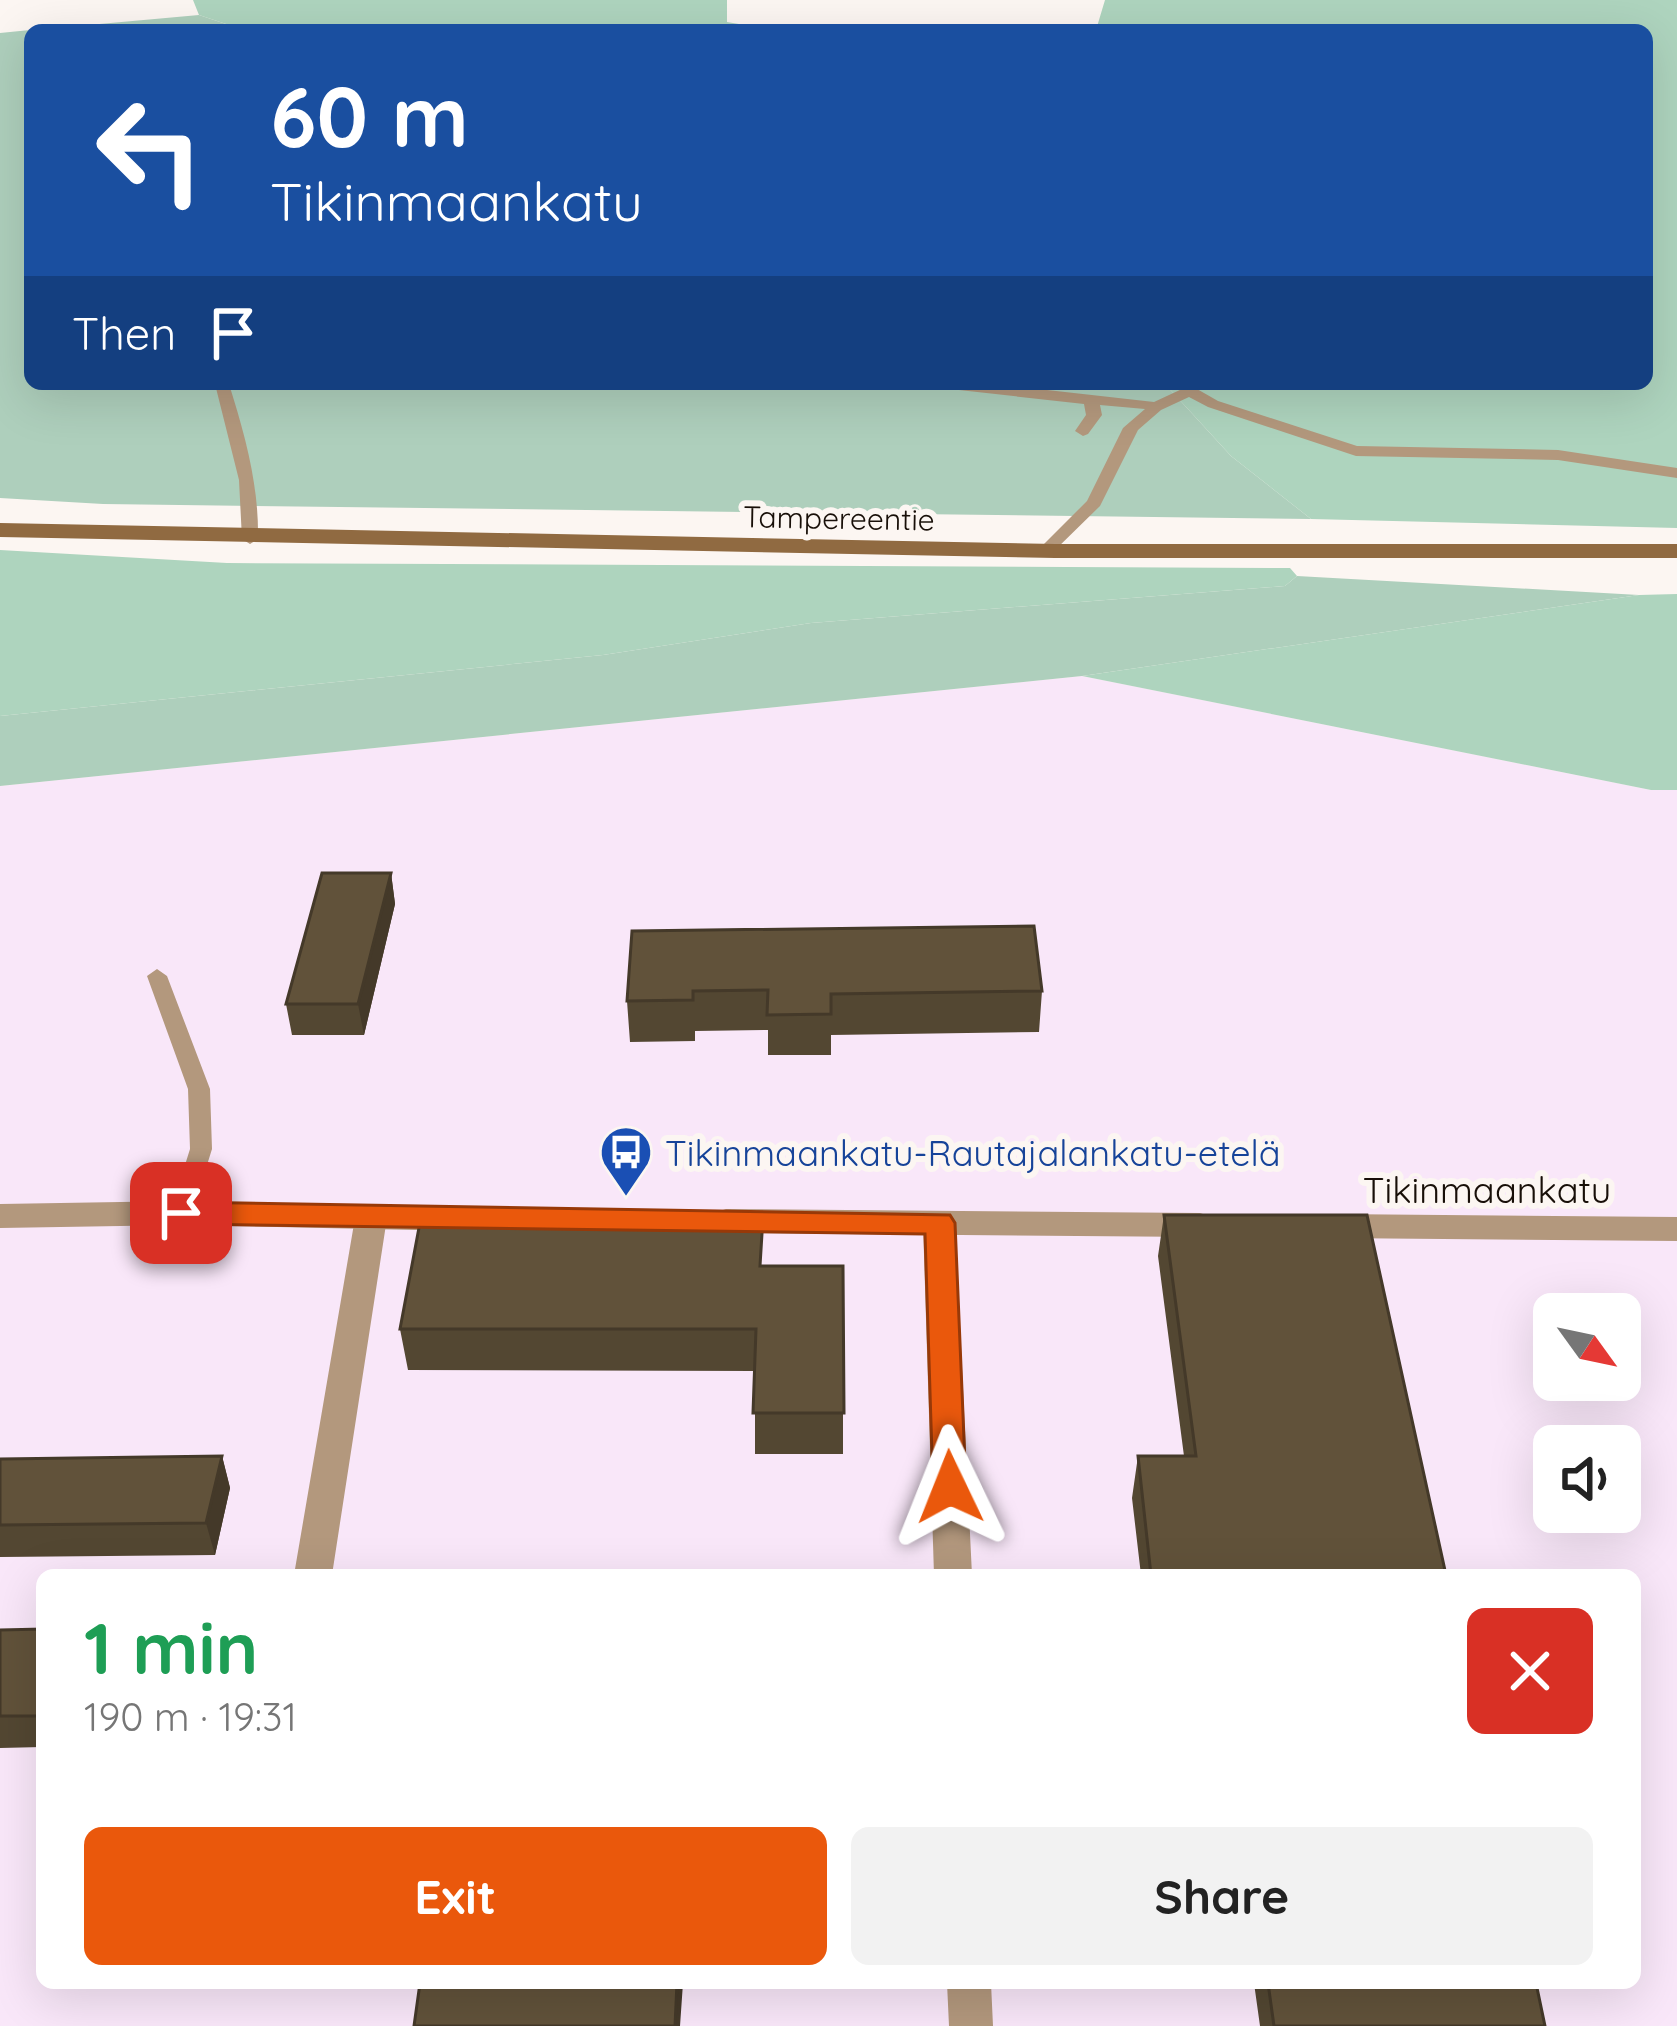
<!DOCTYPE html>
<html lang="en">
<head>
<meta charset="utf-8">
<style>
  body { margin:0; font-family:Quicksand,sans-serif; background:#f2f2f2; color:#222; height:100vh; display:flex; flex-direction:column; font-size:45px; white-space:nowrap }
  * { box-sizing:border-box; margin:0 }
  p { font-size:39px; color:#767676 }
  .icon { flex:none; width:66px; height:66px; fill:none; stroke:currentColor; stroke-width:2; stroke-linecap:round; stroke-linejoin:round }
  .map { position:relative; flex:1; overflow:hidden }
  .details { position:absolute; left:36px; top:1569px; width:1605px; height:420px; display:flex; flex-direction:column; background:#fff; border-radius:18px; box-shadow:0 12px 48px #0002 }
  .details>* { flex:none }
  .guide { position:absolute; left:24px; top:24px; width:1629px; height:366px; border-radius:18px; box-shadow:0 12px 48px #0002; background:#1a4fa0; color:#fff; overflow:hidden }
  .needle { width:78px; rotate:123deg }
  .buttons { position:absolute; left:1533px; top:1293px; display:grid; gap:24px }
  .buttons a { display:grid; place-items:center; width:108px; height:108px; border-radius:18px; background:#fff; box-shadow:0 12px 48px #0002; font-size:60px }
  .pin { position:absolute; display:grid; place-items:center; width:102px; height:102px; color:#fff; margin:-51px; border-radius:24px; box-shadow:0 6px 18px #0006 }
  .me { position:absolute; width:132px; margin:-66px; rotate:358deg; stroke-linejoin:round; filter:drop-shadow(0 0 9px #0008) }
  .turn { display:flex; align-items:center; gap:42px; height:252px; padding:0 48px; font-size:54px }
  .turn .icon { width:156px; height:156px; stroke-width:2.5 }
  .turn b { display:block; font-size:84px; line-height:102px }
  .then { display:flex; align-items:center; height:114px; padding:0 48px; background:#0003; gap:24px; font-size:45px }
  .round { display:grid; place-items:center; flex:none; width:126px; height:126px; border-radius:18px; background:#f2f2f2 }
  .head { display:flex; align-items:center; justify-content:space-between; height:204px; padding:0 48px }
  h1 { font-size:72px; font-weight:800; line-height:90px; color:#1e9e55 }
  .action { display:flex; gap:24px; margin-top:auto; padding:24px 48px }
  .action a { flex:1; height:138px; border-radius:18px; background:#ea580c; color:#fff; font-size:48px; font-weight:800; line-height:138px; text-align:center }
  .action a+a { background:#f2f2f2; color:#222 }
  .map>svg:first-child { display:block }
  .industrial { fill:#f9e7f9; fill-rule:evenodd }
  .green { fill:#aecfbc }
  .forest { fill:#aed4be }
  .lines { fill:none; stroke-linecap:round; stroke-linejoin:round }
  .service { fill:#b3987d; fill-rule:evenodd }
  .minor { fill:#b3987d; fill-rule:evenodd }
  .tertiary { fill:#b3987d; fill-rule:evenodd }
  .secondary { fill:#906a41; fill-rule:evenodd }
  .wall { fill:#534732 }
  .shaded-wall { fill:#443929 }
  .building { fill:#61523a; stroke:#443929; stroke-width:3 }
  .route { fill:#ea580c; stroke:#983908; stroke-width:3 }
  .labels { text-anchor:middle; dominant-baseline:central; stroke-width:12; stroke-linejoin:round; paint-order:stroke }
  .far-street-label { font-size:30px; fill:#180f08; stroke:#fcf6f2 }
  .transit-label { font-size:36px; fill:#164399; stroke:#fcf6f2; text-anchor:start }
  .street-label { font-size:36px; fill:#180f08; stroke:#fcf6f2 }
</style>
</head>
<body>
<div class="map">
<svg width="1677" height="2026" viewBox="0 0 1677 2026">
  <rect width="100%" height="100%" fill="#fcf6f2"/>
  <path class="industrial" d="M 1082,676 L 1651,790 L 1677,790 L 1677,2026 L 0,2026 L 0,786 ZM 1554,1314 L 1620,1314 L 1620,1380 L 1554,1380 ZM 1554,1446 L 1620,1446 L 1620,1512 L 1554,1512 ZM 42,1575 L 1635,1575 L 1635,1983 L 42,1983 Z"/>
  <path class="green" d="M 199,15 L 244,30 L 33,30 Z
    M 30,30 L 30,384 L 1165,384 L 1231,456 L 1311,519 L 103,504 L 0,498 L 0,33 Z
    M 1297,576 L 1639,595 L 1082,676 L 0,786 L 0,716 L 603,655 L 811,623 L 1285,586 Z"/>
  <path class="forest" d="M 193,0 L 727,0 L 727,22 L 775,30 L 244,30 L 199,15 Z
    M 1105,0 L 1677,0 L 1677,528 L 1311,519 L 1231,456 L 1165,384 L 1647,384 L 1647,30 L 1096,30 Z
    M 0,550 L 227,563 L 1290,568 L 1297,576 L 1285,586 L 811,623 L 603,655 L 0,716 Z
    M 1677,594 L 1677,790 L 1651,790 L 1082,676 L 1639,595 Z"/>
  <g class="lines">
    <path class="service" d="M 215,384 L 229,384 C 245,435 259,485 258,539 L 250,544 L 242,539 L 239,480 Z
      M 934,384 L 994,384 L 1154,402 L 1182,389 L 1184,384 L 1198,384 L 1197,389 L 1218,401 L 1357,446 L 1558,450 L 1677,468 L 1677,478 L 1558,460 L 1356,456 L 1208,407 L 1189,397 L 1161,410 L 1138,430 L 1100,506 L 1051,554 L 1045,556 L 1037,551 L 1087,501 L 1123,428 L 1145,409 L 1100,405 L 1102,415 L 1088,434 L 1083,436 L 1075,431 L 1086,415 L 1084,404 L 941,388 Z
      M 157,969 L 167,976 L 210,1089 L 212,1149 L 192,1213 L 189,1219 L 173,1219 L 170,1213 L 190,1149 L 188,1089 L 147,976 Z"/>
    <path class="minor" d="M 371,1206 L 383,1210 L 387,1218 L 332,1575 L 294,1575 L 355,1218 L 359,1210 Z
      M 939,1211 L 951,1215 L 955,1223 L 972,1575 L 934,1575 L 923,1223 L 927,1215 Z
      M 947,1983 L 991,1983 L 993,2026 L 949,2026 Z"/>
    <path class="tertiary" d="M 181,1201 L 462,1207 L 474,1211 L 478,1219 L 474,1227 L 462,1231 L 181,1225 L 0,1228 L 0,1204 Z
      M 726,1209 L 1200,1213 L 1212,1217 L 1216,1225 L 1212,1233 L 1200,1237 L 726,1233 L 714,1229 L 710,1221 L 714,1213 Z
      M 1332,1214 L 1677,1217 L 1677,1241 L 1332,1238 L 1320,1234 L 1316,1226 L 1320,1218 Z"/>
    <path class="secondary" d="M 0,523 L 1055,544 L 1677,544 L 1677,558 L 1055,558 L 0,537 Z"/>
  </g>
  <path class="wall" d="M 391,873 L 395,904 L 364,1035 L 292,1035 L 286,1004 Z
    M 632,931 L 1042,991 L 1039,1032 L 831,1035 L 831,1055 L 768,1055 L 768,1030 L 695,1031 L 695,1041 L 630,1042 L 627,1001 Z
    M 1164,1215 L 1446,1575 L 1141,1575 L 1132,1498 L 1138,1456 L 1184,1456 L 1158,1256 Z
    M 764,1266 L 843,1266 L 843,1454 L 755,1454 L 755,1371 L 408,1370 L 400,1329 Z
    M 222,1456 L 230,1488 L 215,1555 L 0,1557 L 0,1459 Z
    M 42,1629 L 42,1747 L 0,1748 L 0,1630 Z
    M 1254,1983 L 1536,1983 L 1545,2026 L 1260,2026 Z"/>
  <path class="shaded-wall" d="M 391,873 L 395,904 L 364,1035 L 358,1004 Z
    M 222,1456 L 230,1488 L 215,1555 L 206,1523 Z
    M 677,1983 L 683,1983 L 680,2026 L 675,2026 Z"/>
  <path class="building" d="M 322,873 L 391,873 L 358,1004 L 286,1004 Z
    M 1034,926 L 1042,991 L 831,994 L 831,1014 L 767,1015 L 768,990 L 693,991 L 693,1000 L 627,1001 L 632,931 Z
    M 1164,1215 L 1367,1215 L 1446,1575 L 1151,1575 L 1138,1456 L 1196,1456 Z
    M 421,1217 L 763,1217 L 760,1266 L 843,1266 L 844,1413 L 753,1413 L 756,1329 L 400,1329 Z
    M 222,1456 L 206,1523 L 0,1525 L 0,1459 Z
    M 42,1629 L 42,1716 L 0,1716 L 0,1630 Z
    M 420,1983 L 677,1983 L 675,2026 L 414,2026 Z
    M 1268,1983 L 1536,1983 L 1545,2026 L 1274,2026 Z"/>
  <path class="route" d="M 181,1202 L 950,1215 L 955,1223 L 966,1487 L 962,1497 L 950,1500 L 938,1497 L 933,1487 L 925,1234 L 181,1224 L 170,1221 L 166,1213 L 170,1206 Z"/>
  <defs>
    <g id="bus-pin" transform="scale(2.7)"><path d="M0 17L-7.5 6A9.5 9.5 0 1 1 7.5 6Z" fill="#1a4fb4" stroke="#fcf6f2"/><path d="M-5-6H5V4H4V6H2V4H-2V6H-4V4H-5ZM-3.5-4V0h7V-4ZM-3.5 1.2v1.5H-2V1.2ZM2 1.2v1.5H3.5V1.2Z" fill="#fff"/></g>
  </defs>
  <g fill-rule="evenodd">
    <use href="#bus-pin" x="626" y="1152"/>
  </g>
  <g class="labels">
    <g class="far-street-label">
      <text transform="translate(839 518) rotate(1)">Tampereentie</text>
    </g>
    <g class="transit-label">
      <text x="665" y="1152">Tikinmaankatu-Rautajalankatu-etelä</text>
    </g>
    <g class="street-label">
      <text x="1487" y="1189">Tikinmaankatu</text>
    </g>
  </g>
</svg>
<div class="buttons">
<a><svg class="needle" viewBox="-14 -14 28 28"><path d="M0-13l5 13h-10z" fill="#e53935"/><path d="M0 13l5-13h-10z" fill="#767676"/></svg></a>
<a><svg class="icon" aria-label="sound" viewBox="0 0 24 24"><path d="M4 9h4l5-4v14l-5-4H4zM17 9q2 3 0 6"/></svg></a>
</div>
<div class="pin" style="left:181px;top:1213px;background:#d93025"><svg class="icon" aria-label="arrive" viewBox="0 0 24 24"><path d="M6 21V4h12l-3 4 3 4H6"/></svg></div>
<svg class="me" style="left:950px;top:1487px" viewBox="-20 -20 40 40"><path d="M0-17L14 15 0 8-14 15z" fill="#ea580c" stroke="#fff" stroke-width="4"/></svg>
<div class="guide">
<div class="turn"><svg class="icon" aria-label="left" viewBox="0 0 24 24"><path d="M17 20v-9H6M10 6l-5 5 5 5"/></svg><div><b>60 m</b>Tikinmaankatu</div></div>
<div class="then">Then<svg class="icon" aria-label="arrive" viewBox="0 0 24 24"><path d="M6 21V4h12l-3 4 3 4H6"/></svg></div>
</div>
<section class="details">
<div class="head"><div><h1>1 min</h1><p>190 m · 19:31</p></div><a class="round" style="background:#d93025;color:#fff"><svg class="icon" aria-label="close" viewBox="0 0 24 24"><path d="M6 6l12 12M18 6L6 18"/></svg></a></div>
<div class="action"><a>Exit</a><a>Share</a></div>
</section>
</div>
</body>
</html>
